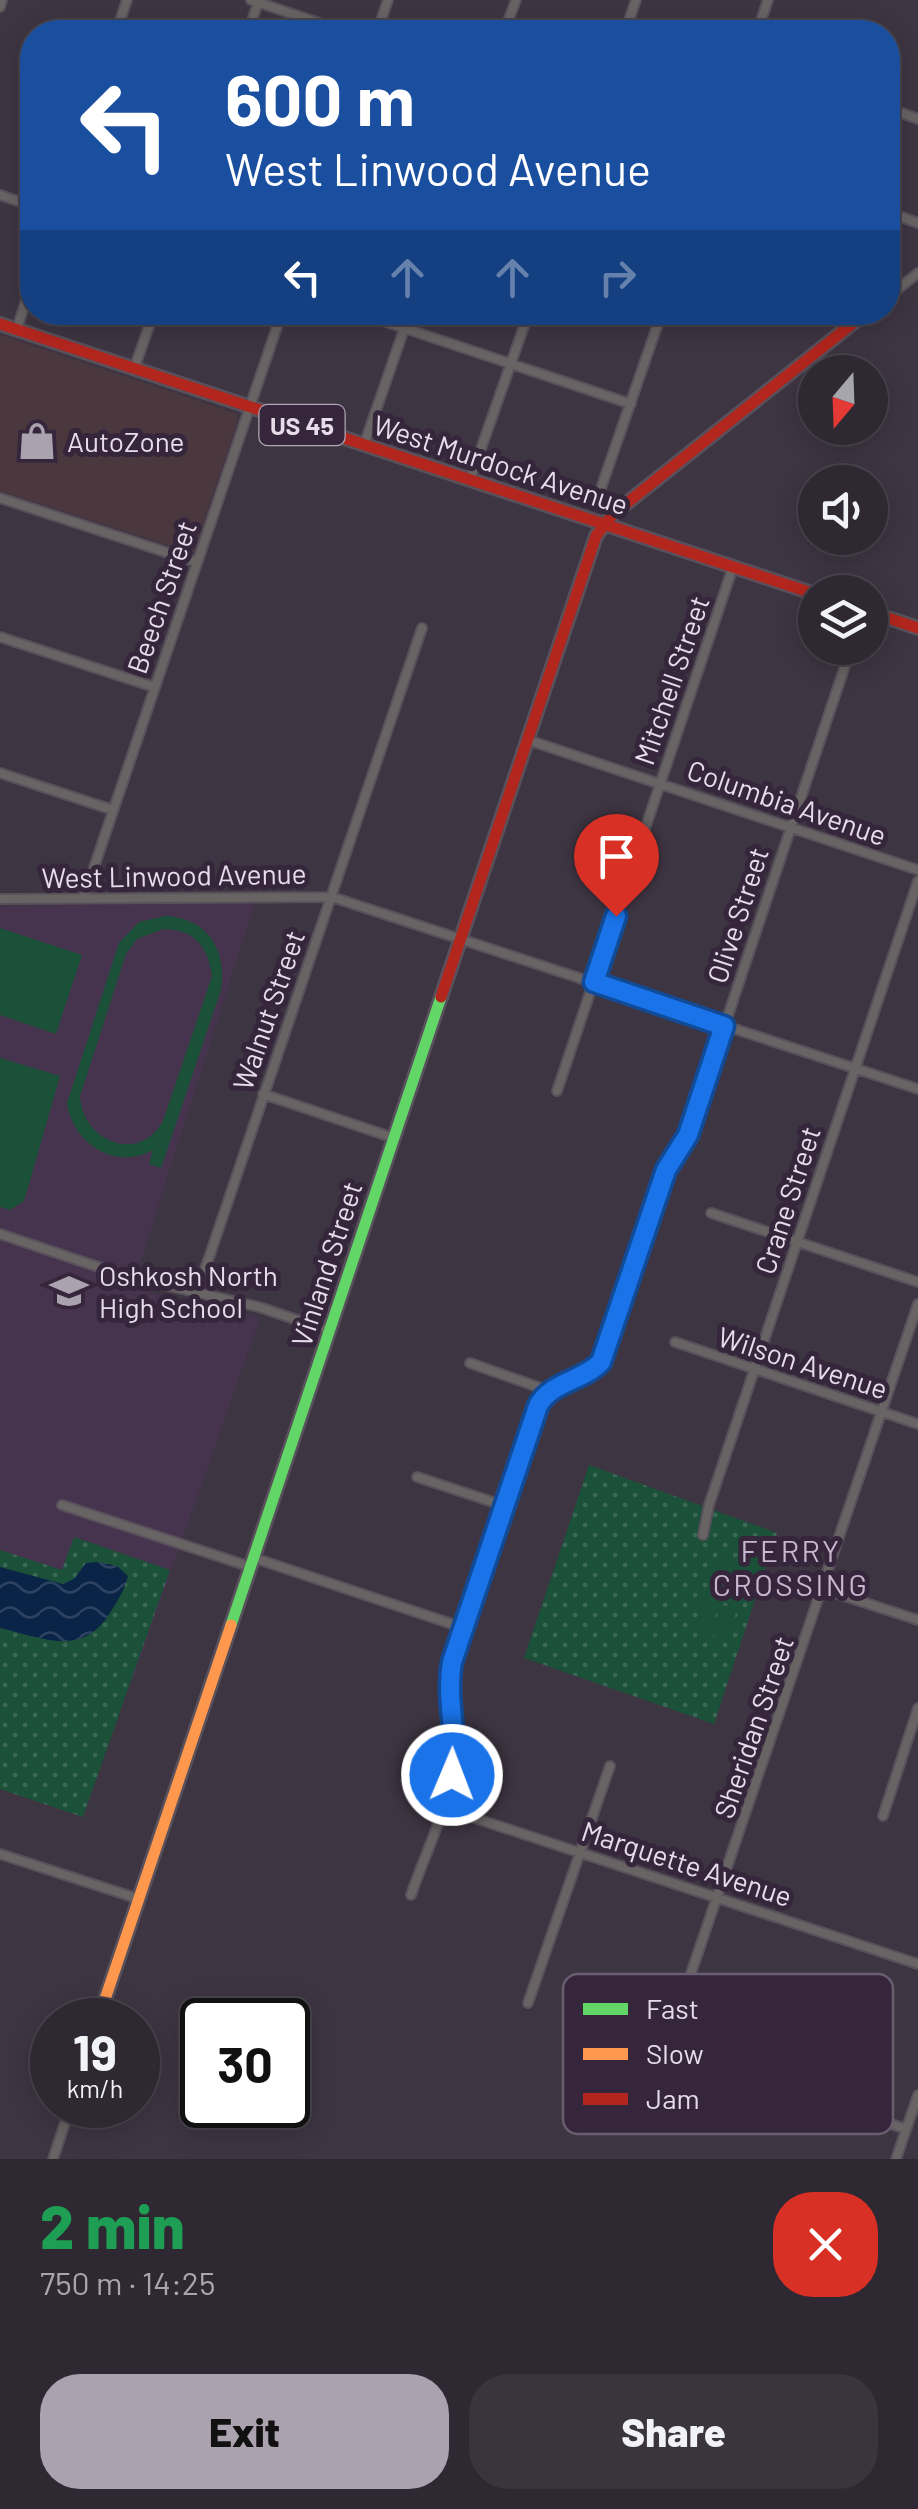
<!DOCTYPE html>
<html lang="en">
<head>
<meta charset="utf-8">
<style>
  body { margin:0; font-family:Barlow,sans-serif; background:#3a343e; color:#f1f3f6; height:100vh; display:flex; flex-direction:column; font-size:38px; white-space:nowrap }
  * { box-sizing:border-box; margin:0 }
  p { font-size:32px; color:#a7a6ac }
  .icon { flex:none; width:55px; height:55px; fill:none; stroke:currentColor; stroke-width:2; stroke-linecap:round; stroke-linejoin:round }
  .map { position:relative; height:2159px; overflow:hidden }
  .drawer { display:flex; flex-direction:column; background:#2e2832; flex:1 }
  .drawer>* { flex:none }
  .top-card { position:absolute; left:20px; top:20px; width:880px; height:305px; border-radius:40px; box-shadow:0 5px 25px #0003,0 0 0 2px #49444d; background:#1a4fa0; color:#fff; overflow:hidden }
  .needle { width:65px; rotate:199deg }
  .tools { position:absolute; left:798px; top:355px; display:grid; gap:20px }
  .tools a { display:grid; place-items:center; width:90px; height:90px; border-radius:50%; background:#2e2832; box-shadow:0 5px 25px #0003,0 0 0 2px #49444d; font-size:50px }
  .speed { position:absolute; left:30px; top:1998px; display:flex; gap:20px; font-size:50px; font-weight:700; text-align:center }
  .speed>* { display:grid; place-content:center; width:130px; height:130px; border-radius:50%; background:#2e2832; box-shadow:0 5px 25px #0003,0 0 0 2px #49444d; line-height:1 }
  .speed small { font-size:25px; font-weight:400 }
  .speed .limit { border:5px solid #111; border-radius:15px; background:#fff; color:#111 }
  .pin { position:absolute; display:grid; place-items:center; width:85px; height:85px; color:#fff; margin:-102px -42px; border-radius:50% 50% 50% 0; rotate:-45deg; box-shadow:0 0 10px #0007 }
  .pin .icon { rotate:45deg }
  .me { position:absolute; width:110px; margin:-55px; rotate:1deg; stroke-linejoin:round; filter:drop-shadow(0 0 8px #0008) }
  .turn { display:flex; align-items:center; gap:35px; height:210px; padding:0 40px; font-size:45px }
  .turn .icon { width:130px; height:130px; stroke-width:2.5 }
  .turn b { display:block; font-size:70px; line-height:85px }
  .lanes { display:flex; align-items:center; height:95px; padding:0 40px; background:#0003; justify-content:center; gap:50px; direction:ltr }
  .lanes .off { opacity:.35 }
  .round { display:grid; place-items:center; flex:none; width:105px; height:105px; border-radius:40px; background:#3a343e }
  .summary { display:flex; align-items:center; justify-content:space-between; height:170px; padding:0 40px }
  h1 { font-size:60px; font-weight:800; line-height:75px; color:#1e9e55 }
  .button { display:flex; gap:20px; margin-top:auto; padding:20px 40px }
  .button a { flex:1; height:115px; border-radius:40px; background:#aba2af; color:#111; font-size:40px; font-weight:800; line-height:115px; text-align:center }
  .button a+a { background:#3a343e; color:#f1f3f6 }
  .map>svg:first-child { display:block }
  .commercial { fill:#4b383f }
  .built { fill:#46344e }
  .green { fill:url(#green-dots) }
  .pitch { fill:#1b5039; fill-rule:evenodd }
  .water { fill:url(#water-waves) }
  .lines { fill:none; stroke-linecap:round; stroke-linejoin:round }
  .street-casing { stroke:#58515c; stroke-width:12 }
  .fast-casing { stroke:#58515c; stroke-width:16 }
  .slow-casing { stroke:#58515c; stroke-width:16 }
  .jam-casing { stroke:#58515c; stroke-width:16 }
  .street { stroke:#696464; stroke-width:8 }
  .fast { stroke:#63d668; stroke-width:11 }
  .slow { stroke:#ff974d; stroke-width:11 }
  .jam { stroke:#b3261e; stroke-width:11 }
  .route-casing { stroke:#114b97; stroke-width:25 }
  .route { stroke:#1a73e8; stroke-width:18 }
  .labels { text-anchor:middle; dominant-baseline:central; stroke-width:10; stroke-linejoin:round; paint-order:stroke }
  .shield { fill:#35263c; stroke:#b1a5b6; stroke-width:2.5 }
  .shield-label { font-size:25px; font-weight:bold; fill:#e6dcea }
  .poi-label { font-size:28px; fill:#e6dcea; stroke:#35263c; text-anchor:start }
  .street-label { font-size:28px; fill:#e6dcea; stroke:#35263c }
  .neighbourhood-label { font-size:30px; letter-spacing:2.5px; fill:#c8b6d1; stroke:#35263c }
  .key { fill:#35263c; stroke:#6a5d70; stroke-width:2.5 }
  .key-label { font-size:28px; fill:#e6dcea }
</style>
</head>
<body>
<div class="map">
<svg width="918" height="2159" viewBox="0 0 918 2159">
  <defs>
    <pattern id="green-dots" width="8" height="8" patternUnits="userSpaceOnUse" patternTransform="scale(2.5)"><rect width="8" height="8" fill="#1b5039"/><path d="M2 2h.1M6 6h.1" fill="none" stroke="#3c6956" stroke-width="1.8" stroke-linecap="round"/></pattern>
    <pattern id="water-waves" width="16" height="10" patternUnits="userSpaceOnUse" patternTransform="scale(2.5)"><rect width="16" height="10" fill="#092446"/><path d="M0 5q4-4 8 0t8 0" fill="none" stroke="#2d4361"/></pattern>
  </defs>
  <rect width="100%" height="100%" fill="#3e3542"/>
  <path class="commercial" d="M 0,335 L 237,414 L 237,423 L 193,553 L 0,491 Z"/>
  <path class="built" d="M 255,903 L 132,1288 L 260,1318 L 134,1677 L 0,1653 L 0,906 Z"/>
  <path class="green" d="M 589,1465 L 777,1533 L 714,1724 L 524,1658 Z
    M 74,1537 L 170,1570 L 83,1817 L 0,1789 L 0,1550 L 62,1570 Z"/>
  <path class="pitch" d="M 165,916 C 208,918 227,950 221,990 L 161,1168 L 149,1164 L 153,1150 C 115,1171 73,1144 67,1103 L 119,943 L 139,922 ZM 163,929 C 194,929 208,946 212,976 L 163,1121 C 139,1165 82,1141 80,1096 L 126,954 L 137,939 Z
    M 0,928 L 82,955 L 56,1034 L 0,1015 Z
    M 0,1058 L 60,1076 L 24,1201 L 10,1210 L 0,1207 Z
    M 722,1558 L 758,1568 L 752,1591 L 716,1582 Z
    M 704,1599 L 719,1604 L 710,1635 L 695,1631 Z
    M 723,1605 L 737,1609 L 728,1641 L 713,1636 Z"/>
  <path class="water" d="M 97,1562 L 117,1566 L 128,1576 C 125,1590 117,1601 110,1613 C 82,1658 43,1638 0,1628 L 0,1567 L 63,1584 L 74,1579 L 86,1563 Z"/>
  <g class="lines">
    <g class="street-casing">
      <path id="street" d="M 251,0 L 346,32
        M 0,7 L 2,0
        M 116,32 L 127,0
        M 248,32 L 259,0
        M 377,32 L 388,0
        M 504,32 L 516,0
        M 625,32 L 636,0
        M 757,32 L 768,0
        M 888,108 L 918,119
        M 0,195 L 32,206
        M 888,212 L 918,223
        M 888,297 L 918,273
        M 356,312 L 631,404
        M 17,329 L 32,281
        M 134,369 L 154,312
        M 364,445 L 410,312
        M 470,480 L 529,312
        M 600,491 L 662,312
        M 0,498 L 196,562
        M 0,637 L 154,687
        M 528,740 L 918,870
        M 0,773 L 113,810
        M 84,897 L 282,312
        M 0,899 L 332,897 L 918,1089
        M 557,1091 L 733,567
        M 263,1094 L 394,1138
        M 711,1213 L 918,1282
        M 0,1234 L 122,1275 L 259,1307 L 330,1331
        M 197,1293 L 422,628
        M 675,1342 L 918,1424
        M 470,1363 L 549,1391
        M 417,1477 L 505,1506
        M 62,1505 L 251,1567
        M 703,1535 L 709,1505 L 918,881
        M 254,1558 L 464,1628
        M 823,1589 L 918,1620
        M 441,1807 L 918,1964
        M 883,1816 L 918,1708
        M 0,1854 L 139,1899
        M 411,1895 C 425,1853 453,1798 455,1755 C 457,1723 446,1694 452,1662 L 535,1416 C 548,1379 577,1387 601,1361 L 666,1170 L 688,1135 L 851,648
        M 528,2003 L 610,1766
        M 665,2050 L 918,1304
        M 799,2094 L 906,2129
        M 53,2159 L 71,2105
        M 896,2159 L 918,2095"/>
    </g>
    <g class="fast-casing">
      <path id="fast" d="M 231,1625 L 441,997"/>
    </g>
    <g class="slow-casing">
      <path id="slow" d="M 98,2020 L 231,1625"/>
    </g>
    <g class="jam-casing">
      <path id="jam" d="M 0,324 L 815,594
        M 870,612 L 918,628
        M 441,997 L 596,536 L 613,514 L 867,312"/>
    </g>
    <use href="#street" class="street"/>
    <use href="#fast" class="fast"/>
    <use href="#slow" class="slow"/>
    <use href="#jam" class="jam"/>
  </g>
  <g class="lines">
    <g class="route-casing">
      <path id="route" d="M 452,1775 C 459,1737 445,1701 452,1662 L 538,1406 C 550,1382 583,1381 601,1362 L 666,1170 L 688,1135 L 724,1026 L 594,982 L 616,916"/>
    </g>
    <use href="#route" class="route"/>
  </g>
  <defs>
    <g id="shop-bare" transform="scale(3)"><path d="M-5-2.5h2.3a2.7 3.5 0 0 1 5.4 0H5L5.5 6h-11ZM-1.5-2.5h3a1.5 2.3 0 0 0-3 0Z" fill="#aba2af" stroke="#35263c" stroke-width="2.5" paint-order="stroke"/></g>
    <g id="school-bare" transform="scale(3)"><path d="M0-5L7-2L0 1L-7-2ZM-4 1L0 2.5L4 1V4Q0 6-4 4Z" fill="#aba2af" stroke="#35263c" stroke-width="2.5" paint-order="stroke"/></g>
  </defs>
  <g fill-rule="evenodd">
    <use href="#shop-bare" x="37" y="441"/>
    <use href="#school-bare" x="69" y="1291"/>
  </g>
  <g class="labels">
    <rect class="shield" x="259.5" y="405" width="85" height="40" rx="8"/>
    <g class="shield-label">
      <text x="302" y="425">US 45</text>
    </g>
    <g class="poi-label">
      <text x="67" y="441">AutoZone</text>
      <text x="99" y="1275">Oshkosh North<tspan x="99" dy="32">High School</tspan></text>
    </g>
    <g class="street-label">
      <text transform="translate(501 464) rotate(18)">West Murdock Avenue</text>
      <text transform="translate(161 597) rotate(-71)">Beech Street</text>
      <text transform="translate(671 680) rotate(-71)">Mitchell Street</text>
      <text transform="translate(787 802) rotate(19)">Columbia Avenue</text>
      <text transform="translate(174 875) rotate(-1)">West Linwood Avenue</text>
      <text transform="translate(737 915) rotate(-72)">Olive Street</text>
      <text transform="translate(268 1010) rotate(-71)">Walnut Street</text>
      <text transform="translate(787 1200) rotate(-72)">Crane Street</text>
      <text transform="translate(326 1264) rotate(-72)">Vinland Street</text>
      <text transform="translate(803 1362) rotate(18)">Wilson Avenue</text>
      <text transform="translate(753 1727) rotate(-71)">Sheridan Street</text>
      <text transform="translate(687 1863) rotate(18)">Marquette Avenue</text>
    </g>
    <g class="neighbourhood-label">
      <text x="791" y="1550">FERRY<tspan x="791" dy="34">CROSSING</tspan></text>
    </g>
  </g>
  <rect x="563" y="1974" width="330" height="160" rx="15" class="key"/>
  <rect x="583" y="2003" width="45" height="12" fill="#63d668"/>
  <rect x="583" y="2048" width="45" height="12" fill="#ff974d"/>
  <rect x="583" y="2093" width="45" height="12" fill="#b3261e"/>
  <g class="key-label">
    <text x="646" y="2019">Fast</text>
    <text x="646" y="2064">Slow</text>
    <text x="646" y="2109">Jam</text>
  </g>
</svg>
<div class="tools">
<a><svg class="needle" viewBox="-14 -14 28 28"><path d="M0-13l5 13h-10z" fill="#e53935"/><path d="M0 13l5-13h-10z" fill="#a7a6ac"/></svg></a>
<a><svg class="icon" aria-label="sound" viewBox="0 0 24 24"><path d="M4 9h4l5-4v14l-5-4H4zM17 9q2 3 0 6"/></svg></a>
<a><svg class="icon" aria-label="layers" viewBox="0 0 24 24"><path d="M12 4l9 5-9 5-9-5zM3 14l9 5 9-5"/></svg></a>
</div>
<div class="speed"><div>19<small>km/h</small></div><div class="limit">30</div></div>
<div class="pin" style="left:616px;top:916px;background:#d93025"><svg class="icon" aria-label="arrive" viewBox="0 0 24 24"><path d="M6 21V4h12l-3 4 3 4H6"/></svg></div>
<svg class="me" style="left:452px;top:1775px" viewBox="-20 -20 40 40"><circle r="17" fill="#1a73e8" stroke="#fff" stroke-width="3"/><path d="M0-11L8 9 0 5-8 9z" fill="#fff"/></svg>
<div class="top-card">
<div class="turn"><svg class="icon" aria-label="left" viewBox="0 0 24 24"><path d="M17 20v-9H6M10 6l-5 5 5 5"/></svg><div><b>600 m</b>West Linwood Avenue</div></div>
<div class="lanes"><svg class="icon" aria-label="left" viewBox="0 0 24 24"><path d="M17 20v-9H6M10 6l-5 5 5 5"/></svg><svg class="icon off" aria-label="ahead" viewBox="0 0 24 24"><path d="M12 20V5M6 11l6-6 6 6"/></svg><svg class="icon off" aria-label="ahead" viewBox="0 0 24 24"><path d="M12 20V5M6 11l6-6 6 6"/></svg><svg class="icon off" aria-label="right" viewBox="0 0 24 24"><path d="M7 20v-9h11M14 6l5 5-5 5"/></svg></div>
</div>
</div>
<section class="drawer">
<div class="summary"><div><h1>2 min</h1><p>750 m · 14:25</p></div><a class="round" style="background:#d93025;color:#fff"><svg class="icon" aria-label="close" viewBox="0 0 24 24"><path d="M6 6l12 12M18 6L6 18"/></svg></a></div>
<div class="button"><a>Exit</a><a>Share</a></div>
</section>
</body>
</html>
